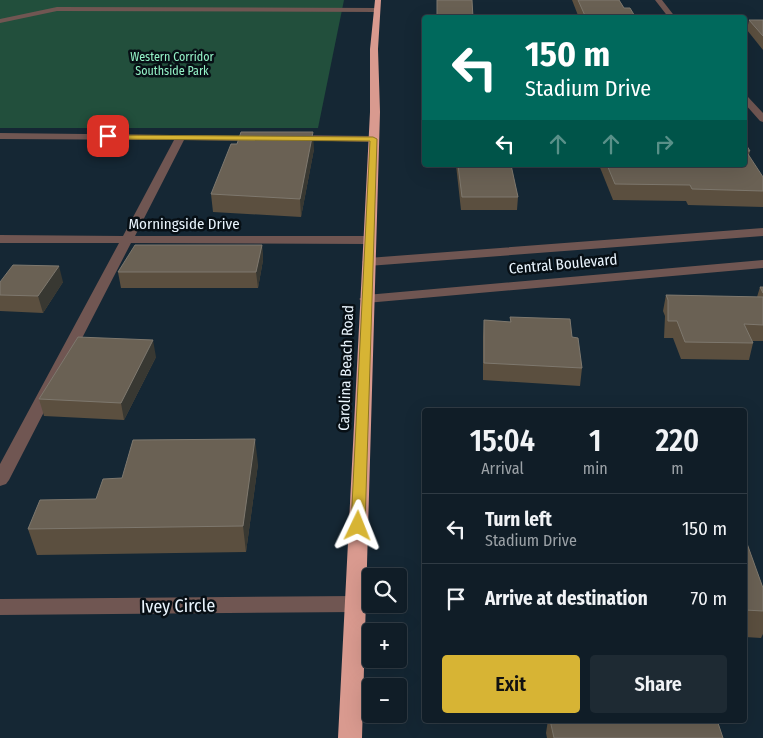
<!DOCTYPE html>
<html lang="en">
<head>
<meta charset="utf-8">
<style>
  body { margin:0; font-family:"Fira Sans Condensed",sans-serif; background:#1e2a33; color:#f1f3f6; height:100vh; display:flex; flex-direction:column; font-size:19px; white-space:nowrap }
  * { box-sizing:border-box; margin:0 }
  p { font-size:16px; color:#9ca2a7 }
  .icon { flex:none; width:28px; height:28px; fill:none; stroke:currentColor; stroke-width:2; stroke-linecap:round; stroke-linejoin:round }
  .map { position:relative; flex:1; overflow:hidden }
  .drawer { position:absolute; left:422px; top:408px; width:325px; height:315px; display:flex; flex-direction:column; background:#101d27; border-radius:5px; box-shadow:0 5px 20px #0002,0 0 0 1px #303b44 }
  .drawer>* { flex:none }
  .top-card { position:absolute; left:422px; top:15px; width:325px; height:152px; border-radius:5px; box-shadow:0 5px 20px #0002,0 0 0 1px #303b44; background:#00695c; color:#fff; overflow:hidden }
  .buttons { position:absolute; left:362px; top:568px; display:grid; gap:10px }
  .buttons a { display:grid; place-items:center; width:45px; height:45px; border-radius:5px; background:#101d27; box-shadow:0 5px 20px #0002,0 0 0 1px #303b44; font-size:25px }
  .pin { position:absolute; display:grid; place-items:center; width:42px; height:42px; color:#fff; margin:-21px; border-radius:10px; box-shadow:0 2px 8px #0006 }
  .me { position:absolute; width:55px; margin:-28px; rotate:2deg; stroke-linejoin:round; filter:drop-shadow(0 0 4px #0008) }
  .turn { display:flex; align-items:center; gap:18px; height:105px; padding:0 20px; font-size:22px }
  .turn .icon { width:65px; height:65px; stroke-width:2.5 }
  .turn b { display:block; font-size:35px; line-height:42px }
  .lanes { display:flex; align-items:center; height:48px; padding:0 20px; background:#0003; justify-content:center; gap:25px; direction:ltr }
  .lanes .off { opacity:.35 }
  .eta { display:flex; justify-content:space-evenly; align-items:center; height:85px; text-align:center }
  .eta b { font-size:30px; font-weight:600; line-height:35px }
  .cta { display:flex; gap:10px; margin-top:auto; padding:10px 20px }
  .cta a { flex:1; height:58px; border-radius:5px; background:#d7b434; color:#111; font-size:20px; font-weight:600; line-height:58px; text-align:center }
  .cta a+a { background:#1e2a33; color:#f1f3f6 }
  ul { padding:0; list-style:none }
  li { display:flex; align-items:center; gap:15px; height:70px; padding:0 20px; border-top:1px solid #303b44 }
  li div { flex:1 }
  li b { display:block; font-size:19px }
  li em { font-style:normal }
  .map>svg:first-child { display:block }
  .green { fill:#224f3c }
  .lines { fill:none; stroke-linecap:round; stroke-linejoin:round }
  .lane { fill:#705652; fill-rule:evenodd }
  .street { fill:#705652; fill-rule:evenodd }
  .highway { fill:#d99a8f; fill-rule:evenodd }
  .wall { fill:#5b4f3f }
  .shaded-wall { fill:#383832 }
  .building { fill:#6a6154; stroke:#7e786e }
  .route { fill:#d7b434; stroke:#8c7522 }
  .labels { text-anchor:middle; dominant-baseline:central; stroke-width:5; stroke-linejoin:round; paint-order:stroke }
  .far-park-label { font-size:12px; fill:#94f2c7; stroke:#070f15 }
  .street-label { font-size:15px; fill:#eaf5fe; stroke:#070f15 }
  .near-street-label { font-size:18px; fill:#eaf5fe; stroke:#070f15 }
</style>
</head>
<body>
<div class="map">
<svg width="763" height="738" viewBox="0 0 763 738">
  <rect width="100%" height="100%" fill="#152734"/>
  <path class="green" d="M 0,0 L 344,0 L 318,128 L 0,128 Z"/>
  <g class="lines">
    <path class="lane" d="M 57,7 L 377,8 L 380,10 L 377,12 L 57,11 L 0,23 L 0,19 Z"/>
    <path class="street" d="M 655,0 L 662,0 L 676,18 L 669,18 Z
      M 745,96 L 748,97 L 763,113 L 763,122 L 760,121 L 745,104 Z
      M 0,133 L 262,136 L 264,138 L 259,141 L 184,140 L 135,236 L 369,236 L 375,240 L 369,244 L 131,243 L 9,480 L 6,484 L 0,486 L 0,464 L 119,243 L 0,243 L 0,235 L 123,236 L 174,140 L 0,139 Z
      M 295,135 L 373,136 L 378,139 L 373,142 L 292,140 L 290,138 Z
      M 763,228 L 763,236 L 368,266 L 362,262 L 368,258 Z
      M 763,260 L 763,268 L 366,303 L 359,299 L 366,295 Z
      M 356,596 L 363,598 L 366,604 L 363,610 L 356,612 L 0,615 L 0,599 Z"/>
    <path class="highway" d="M 375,0 L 381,0 L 378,49 L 380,112 L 362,738 L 338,738 L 370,112 L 370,49 Z"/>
  </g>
  <path class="wall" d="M 572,0 L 619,0 L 624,8 L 636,18 L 579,18 Z
    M 749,20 L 763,20 L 763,50 L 747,30 Z
    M 745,143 L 750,151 L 749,155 L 763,191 L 763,207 L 688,205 L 686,201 L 613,200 L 599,165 L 745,165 Z
    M 314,149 L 301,217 L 213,212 L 211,194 Z
    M 456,165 L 511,165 L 518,197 L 517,210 L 461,210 Z
    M 262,245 L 263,260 L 258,288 L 121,288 L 118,272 Z
    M 0,282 L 63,282 L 43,313 L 0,311 Z
    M 760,287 L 763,287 L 763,341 L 752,341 L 753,343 L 749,360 L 681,359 L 673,338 L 664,338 L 665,316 L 663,311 L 666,295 L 757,297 Z
    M 510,317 L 572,337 L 582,368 L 580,386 L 483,380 L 483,337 L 484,320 L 510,322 Z
    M 156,357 L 124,420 L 44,416 L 39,399 Z
    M 258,464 L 246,552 L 37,555 L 28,529 L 96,499 Z
    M 745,538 L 763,588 L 763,634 L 761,638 L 745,637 Z
    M 548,720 L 717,720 L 723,738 L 547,738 L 546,733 Z"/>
  <path class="shaded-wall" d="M 313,132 L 314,149 L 301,217 L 300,199 Z
    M 262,245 L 263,260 L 258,288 L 256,272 Z
    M 59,266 L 63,282 L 43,313 L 38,296 Z
    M 153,340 L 156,357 L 124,420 L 121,403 Z
    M 255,439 L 258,464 L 246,552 L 243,526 Z"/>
  <path class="building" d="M 437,0 L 472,0 L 473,18 L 440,18 L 440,16 L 437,16 Z
    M 578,0 L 619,0 L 624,8 L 630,8 L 636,18 L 586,18 Z
    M 749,20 L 763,20 L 763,36 Z
    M 241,132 L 313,132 L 300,199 L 211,194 L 231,144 L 237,144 Z
    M 745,143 L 750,151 L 746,151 L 763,177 L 763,191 L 692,189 L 690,185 L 615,184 L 607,165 L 745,165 Z
    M 458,165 L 511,165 L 518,197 L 462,197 Z
    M 135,245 L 262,245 L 256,272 L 118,272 Z
    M 13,265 L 59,266 L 38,296 L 0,295 L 0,282 Z
    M 760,287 L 763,287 L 763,293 Z
    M 666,295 L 763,297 L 763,325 L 744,324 L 753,343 L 685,342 L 677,321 L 668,321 L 668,300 Z
    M 510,317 L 570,319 L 572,337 L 578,338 L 582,368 L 484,363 L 484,320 L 511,322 Z
    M 78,337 L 153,340 L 121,403 L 39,399 Z
    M 255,439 L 243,526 L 28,529 L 40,500 L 96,499 L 103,479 L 122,478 L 133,440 Z
    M 745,538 L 763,588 L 763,611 L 745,610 Z
    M 550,720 L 717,720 L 723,738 L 554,738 Z"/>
  <path class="route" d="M 106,135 L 373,137 L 377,139 L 365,526 L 363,529 L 353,529 L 351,526 L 370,141 L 108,139 L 105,136 Z"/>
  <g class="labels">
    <g class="far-park-label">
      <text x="172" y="57">Western Corridor<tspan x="172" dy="14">Southside Park</tspan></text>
    </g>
    <g class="street-label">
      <text x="184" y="224">Morningside Drive</text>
      <text transform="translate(563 264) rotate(-5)">Central Boulevard</text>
      <text transform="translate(346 368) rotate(-88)">Carolina Beach Road</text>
    </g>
    <g class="near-street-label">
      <text transform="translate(178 606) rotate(-1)">Ivey Circle</text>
    </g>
  </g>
</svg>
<div class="buttons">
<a><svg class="icon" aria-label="search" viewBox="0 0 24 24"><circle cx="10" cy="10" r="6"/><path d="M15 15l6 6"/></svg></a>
<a>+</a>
<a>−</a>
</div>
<div class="pin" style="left:108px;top:136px;background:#d93025"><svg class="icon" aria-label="arrive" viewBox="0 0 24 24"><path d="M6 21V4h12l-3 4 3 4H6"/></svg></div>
<svg class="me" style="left:358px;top:526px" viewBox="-20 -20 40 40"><path d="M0-17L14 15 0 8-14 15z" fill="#d7b434" stroke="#fff" stroke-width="4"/></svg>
<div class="top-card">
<div class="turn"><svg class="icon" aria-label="left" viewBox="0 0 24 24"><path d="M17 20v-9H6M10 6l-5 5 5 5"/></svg><div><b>150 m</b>Stadium Drive</div></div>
<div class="lanes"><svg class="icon" aria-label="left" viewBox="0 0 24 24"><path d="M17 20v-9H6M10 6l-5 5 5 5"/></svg><svg class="icon off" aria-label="ahead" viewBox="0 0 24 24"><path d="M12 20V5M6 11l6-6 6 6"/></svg><svg class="icon off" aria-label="ahead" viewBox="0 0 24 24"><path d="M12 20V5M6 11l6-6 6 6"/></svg><svg class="icon off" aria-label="right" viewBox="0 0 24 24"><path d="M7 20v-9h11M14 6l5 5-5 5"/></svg></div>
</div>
<section class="drawer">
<div class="eta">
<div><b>15:04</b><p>Arrival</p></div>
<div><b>1</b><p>min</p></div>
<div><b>220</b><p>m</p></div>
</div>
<ul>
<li><svg class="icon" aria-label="left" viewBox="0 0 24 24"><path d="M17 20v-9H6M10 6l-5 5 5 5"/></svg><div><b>Turn left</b><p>Stadium Drive</p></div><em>150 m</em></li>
<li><svg class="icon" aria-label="arrive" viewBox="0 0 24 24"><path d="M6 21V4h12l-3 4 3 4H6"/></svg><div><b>Arrive at destination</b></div><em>70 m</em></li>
</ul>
<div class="cta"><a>Exit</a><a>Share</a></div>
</section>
</div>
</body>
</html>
